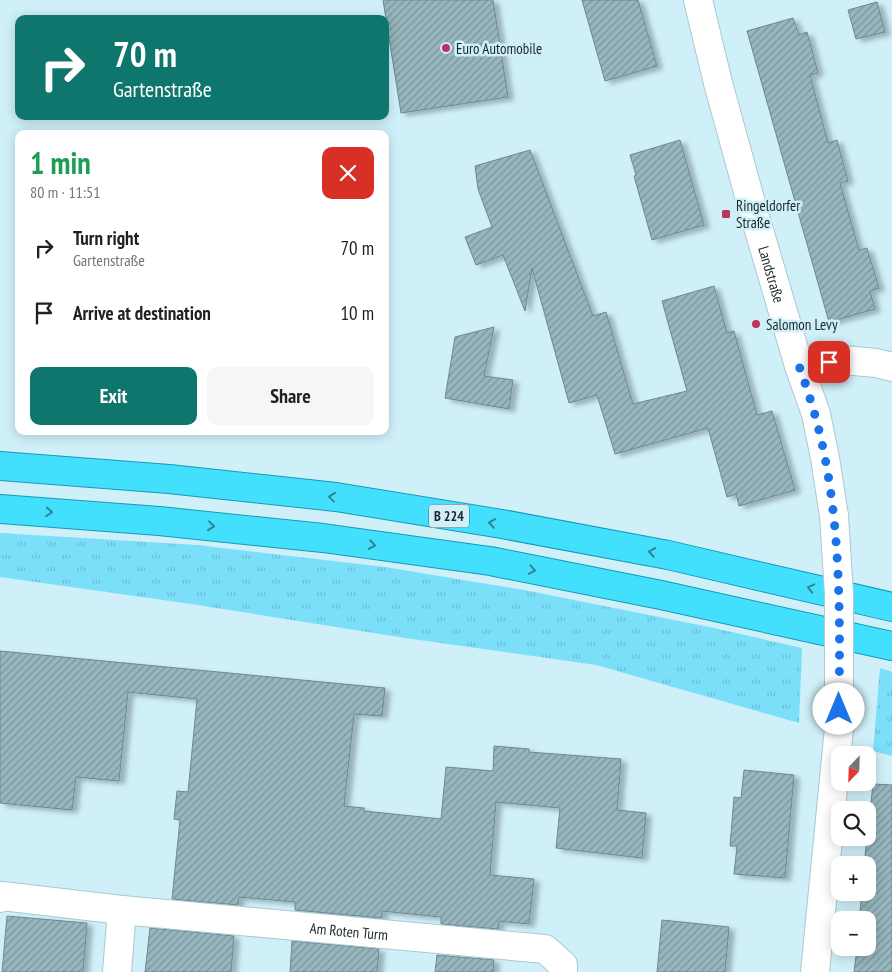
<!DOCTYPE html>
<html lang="en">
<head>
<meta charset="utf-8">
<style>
  body { margin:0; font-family:"PT Sans Narrow",sans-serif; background:#f6f6f6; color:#202124; height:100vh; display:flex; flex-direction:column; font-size:19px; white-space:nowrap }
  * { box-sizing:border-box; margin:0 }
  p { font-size:16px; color:#757577 }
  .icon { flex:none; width:28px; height:28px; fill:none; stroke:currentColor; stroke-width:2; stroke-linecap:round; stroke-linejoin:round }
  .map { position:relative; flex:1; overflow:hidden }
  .panel { position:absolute; left:15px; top:130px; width:374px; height:305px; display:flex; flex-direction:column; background:#fff; border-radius:10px; box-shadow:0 2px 12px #0003 }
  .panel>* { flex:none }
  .guide { position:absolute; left:15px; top:15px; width:374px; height:105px; border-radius:10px; box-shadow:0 2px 12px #0003; background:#0f766e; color:#fff; overflow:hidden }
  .needle { width:32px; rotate:203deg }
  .controls { position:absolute; left:831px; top:746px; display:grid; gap:10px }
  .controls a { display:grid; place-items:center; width:45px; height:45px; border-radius:10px; background:#fff; box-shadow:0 2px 12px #0003; font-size:25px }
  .pin { position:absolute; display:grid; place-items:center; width:42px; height:42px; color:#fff; margin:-21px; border-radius:10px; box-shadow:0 2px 8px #0006 }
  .me { position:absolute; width:55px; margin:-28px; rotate:0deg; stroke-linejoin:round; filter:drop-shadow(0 0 4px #0008) }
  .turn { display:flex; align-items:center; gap:18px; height:105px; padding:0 15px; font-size:22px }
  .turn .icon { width:65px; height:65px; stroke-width:2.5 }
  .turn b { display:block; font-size:35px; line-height:42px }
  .round { display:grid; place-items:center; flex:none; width:52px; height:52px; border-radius:10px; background:#f6f6f6 }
  .headline { display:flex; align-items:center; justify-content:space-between; height:85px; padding:0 15px }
  h1 { font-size:30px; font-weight:800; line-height:38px; color:#1e9e55 }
  .button { display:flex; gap:10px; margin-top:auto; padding:10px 15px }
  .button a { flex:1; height:58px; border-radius:10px; background:#0f766e; color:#fff; font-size:20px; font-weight:800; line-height:58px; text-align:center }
  .button a+a { background:#f6f6f6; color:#202124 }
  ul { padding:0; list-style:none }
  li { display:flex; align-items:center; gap:15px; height:65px; padding:0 15px }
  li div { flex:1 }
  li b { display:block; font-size:19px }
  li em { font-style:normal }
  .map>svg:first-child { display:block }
  .grass { fill:url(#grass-tufts) }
  .building { fill:url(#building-hatch); stroke:#6c8991; filter:url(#shadow) }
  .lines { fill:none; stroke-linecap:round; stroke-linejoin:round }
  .minor-casing { stroke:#aac8d1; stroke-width:30 }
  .tertiary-casing { stroke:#aac8d1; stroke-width:30 }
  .trunk-casing { stroke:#169ab4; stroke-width:30 }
  .minor { stroke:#fff; stroke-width:28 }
  .tertiary { stroke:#fff; stroke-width:28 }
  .trunk { stroke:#43e0fe; stroke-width:28 }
  .tertiary-bridge-casing { stroke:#aac8d1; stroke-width:30; stroke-linecap:butt }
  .tertiary-bridge { stroke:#fff; stroke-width:28 }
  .oneway { stroke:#2f8494 }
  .route { stroke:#1a73e8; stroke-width:9; stroke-dasharray:0 16.2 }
  .poi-dot { fill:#bf315f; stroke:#d0f0f9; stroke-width:2 }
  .labels { text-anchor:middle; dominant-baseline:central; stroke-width:5; stroke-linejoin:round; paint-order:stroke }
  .shield { fill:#d0f0f9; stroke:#516369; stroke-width:1 }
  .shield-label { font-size:14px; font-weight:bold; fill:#1b272b }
  .poi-label { font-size:15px; fill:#1b272b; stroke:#d0f0f9; text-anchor:start }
  .street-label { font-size:15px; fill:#1b272b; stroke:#d0f0f9 }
</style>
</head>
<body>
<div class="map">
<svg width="892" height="972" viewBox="0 0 892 972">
  <defs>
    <pattern id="grass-tufts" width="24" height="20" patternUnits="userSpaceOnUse" patternTransform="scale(1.25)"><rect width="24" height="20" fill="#7bdff9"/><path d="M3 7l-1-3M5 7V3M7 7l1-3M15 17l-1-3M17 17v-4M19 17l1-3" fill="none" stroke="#6abfd6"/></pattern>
    <pattern id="building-hatch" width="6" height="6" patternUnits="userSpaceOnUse" patternTransform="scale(1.25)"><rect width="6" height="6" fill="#97b6be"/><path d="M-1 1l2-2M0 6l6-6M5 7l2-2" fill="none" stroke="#7a949b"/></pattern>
    <filter id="shadow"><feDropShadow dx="5.5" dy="3" stdDeviation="2.5" flood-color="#0004"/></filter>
  </defs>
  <rect width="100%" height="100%" fill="#d0f0f9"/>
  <path class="grass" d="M 0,533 L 197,545 L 385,567 L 524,590 L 714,628 L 802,648 L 799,723 L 596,665 L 405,638 L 191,604 L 0,577 Z
    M 880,668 L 892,672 L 892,756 L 873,751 Z"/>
  <path class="building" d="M 383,0 L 493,0 L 508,97 L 401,113 Z
    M 582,0 L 638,0 L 657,66 L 605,81 Z
    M 877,2 L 885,32 L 856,39 L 848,10 Z
    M 793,18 L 799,35 L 807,32 L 818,73 L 810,75 L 828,143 L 837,140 L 848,181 L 840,183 L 859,250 L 867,248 L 879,288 L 870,291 L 875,309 L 829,322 L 747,31 Z
    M 680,140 L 704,225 L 652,240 L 634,176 L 636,175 L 630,155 Z
    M 530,150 L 593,316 L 606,312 L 633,404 L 687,391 L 662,301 L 714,286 L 727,333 L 734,331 L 757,415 L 772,411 L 795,490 L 739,506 L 736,494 L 727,497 L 708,428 L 615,454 L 597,395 L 569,403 L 532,268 L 525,311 L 503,255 L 476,265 L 465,237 L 492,227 L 478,189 L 475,166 Z
    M 494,327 L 484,376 L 513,380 L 509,409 L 445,398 L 455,337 Z
    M 0,651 L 385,688 L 382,716 L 354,714 L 344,806 L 364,808 L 364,811 L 441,819 L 446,767 L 493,771 L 494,746 L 529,749 L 529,752 L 621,759 L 617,810 L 646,813 L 642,858 L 556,848 L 560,808 L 496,802 L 490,875 L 534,879 L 529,924 L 499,921 L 498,929 L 441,924 L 441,917 L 382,911 L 382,918 L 295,910 L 295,902 L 239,897 L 238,905 L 172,899 L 180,820 L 174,819 L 177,791 L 188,792 L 197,699 L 128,692 L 119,781 L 76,777 L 72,810 L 0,803 Z
    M 744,770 L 794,775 L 785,878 L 734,874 L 737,846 L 730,846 L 734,797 L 741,798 Z
    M 873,784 L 892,785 L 892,972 L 854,972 L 857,948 L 868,948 L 868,920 L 859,920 L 862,892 L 868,892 L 868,865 L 864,865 Z
    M 7,916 L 87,923 L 83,972 L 2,972 Z
    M 662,920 L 729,927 L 725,972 L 657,972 Z
    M 150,928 L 234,936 L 231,972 L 145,972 Z
    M 292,941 L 379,949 L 377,972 L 290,972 Z
    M 437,955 L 494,960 L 493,972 L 435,972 Z"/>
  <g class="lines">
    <g class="minor-casing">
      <g id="minor">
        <path d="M 799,366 L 844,360 L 876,363 L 892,367"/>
        <path d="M 0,898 L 2,896 L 122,910"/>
        <path id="s1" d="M 117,972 L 122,910 L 545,949 L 563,965 L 563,972"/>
      </g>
    </g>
    <g class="tertiary-casing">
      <g id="tertiary">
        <path id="s2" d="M 698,0 L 718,83 L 753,210 L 799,366 L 816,414 L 825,458 L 834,516"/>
        <path d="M 815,972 L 839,728"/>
      </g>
    </g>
    <g class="trunk-casing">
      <path id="trunk" d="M 0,466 L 169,479 L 336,497 L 502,524 L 668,555 L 892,607
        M 0,509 L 159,521 L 323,538 L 490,561 L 661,595 L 892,646"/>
    </g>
    <use href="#minor" class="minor"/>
    <use href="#tertiary" class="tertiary"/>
    <use href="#trunk" class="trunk"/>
    <g class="tertiary-bridge-casing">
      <path id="tertiary-bridge" d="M 834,516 L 839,594 L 839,728"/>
    </g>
    <use href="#tertiary-bridge" class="tertiary-bridge"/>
  </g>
  <defs><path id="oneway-chevron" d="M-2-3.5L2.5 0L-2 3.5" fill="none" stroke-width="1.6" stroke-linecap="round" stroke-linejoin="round" transform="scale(1.25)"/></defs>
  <g class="oneway">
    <use href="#oneway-chevron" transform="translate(332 497) rotate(-173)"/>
    <use href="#oneway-chevron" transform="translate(49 512) rotate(4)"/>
    <use href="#oneway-chevron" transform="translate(492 523) rotate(-171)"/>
    <use href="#oneway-chevron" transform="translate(211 526) rotate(6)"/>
    <use href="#oneway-chevron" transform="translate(372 545) rotate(8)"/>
    <use href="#oneway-chevron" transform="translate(652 552) rotate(-170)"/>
    <use href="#oneway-chevron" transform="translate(532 570) rotate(11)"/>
    <use href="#oneway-chevron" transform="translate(811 588) rotate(-167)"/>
  </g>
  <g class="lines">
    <path class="route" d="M 829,362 L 799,366 C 810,396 819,426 825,458 C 841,540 840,625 839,709"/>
  </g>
  <g class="poi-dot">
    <circle cx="446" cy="48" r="5"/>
    <rect x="721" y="209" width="10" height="10" rx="2.5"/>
    <circle cx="756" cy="324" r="5"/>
  </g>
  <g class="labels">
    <rect class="shield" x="429" y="504.5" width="40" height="23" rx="4"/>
    <g class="shield-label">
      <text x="449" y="516">B 224</text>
    </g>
    <g class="poi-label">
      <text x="456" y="48">Euro Automobile</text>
      <text x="736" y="205">Ringeldorfer<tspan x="736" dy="17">Straße</tspan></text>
      <text x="766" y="324">Salomon Levy</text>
    </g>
    <g class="street-label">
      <text stroke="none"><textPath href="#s2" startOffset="284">Landstraße</textPath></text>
      <text stroke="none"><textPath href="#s1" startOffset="290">Am Roten Turm</textPath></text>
    </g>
  </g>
</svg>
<div class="controls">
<a><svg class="needle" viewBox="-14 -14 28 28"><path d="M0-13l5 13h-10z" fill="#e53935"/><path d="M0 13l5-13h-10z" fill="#757577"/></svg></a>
<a><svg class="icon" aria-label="search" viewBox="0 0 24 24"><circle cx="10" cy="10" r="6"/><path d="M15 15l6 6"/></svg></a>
<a>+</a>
<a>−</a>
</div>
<div class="pin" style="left:829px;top:362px;background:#d93025"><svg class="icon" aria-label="arrive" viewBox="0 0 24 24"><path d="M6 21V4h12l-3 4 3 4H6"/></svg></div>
<svg class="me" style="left:839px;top:709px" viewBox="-20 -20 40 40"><circle r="19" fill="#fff"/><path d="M0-13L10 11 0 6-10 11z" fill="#1a73e8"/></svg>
<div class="guide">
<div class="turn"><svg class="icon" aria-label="right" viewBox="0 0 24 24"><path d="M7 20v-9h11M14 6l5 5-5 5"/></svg><div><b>70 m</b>Gartenstraße</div></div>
</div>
<section class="panel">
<div class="headline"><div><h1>1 min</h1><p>80 m · 11:51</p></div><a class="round" style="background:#d93025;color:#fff"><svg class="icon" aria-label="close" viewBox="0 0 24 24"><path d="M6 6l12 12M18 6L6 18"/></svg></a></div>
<ul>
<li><svg class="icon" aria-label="right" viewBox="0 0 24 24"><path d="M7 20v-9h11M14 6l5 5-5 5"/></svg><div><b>Turn right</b><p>Gartenstraße</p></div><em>70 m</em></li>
<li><svg class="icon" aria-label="arrive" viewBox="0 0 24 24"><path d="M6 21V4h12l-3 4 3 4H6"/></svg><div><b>Arrive at destination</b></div><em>10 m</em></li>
</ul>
<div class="button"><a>Exit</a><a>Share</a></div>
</section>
</div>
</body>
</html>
